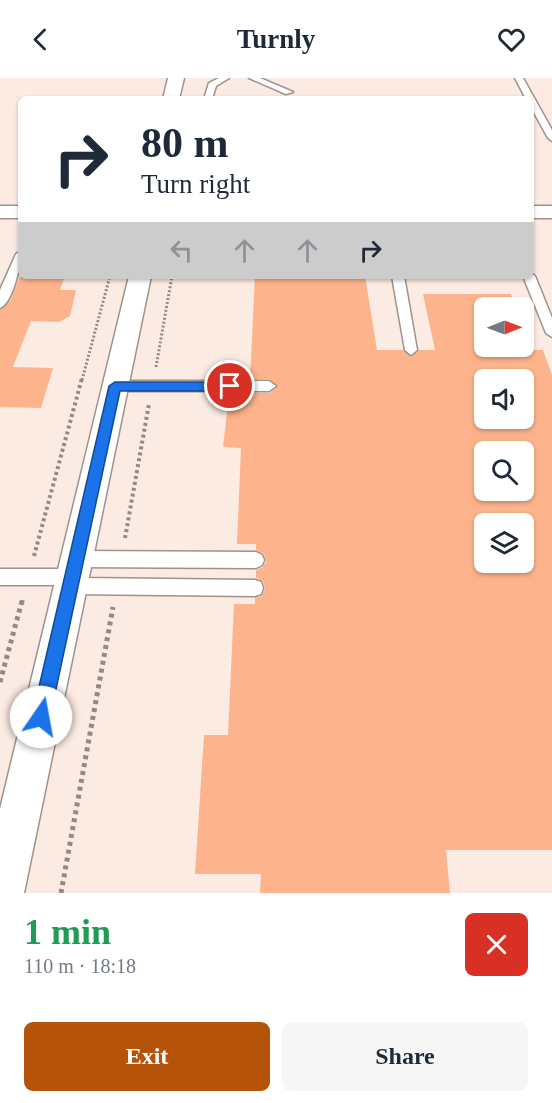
<!DOCTYPE html>
<html lang="en">
<head>
<meta charset="utf-8">
<style>
  body { margin:0; font-family:Georgia,serif; background:#f6f6f7; color:#1f2937; height:100vh; display:flex; flex-direction:column; font-size:22px; white-space:nowrap }
  * { box-sizing:border-box; margin:0 }
  p { font-size:20px; color:#747a83 }
  .icon { flex:none; width:33px; height:33px; fill:none; stroke:currentColor; stroke-width:2; stroke-linecap:round; stroke-linejoin:round }
  .map { position:relative; height:815px; overflow:hidden }
  .drawer { display:flex; flex-direction:column; background:#fff; flex:1 }
  .drawer>* { flex:none }
  .top-card { position:absolute; left:18px; top:18px; width:516px; height:183px; border-radius:9px; box-shadow:0 2px 4px #0004; background:#fff; color:#1f2937; overflow:hidden }
  .needle { width:39px; rotate:89deg }
  .tools { position:absolute; left:474px; top:219px; display:grid; gap:12px }
  .tools a { display:grid; place-items:center; width:60px; height:60px; border-radius:9px; background:#fff; box-shadow:0 2px 4px #0004; font-size:30px }
  .pin { position:absolute; display:grid; place-items:center; width:51px; height:51px; color:#fff; margin:-26px; border:3px solid #fff; border-radius:50%; box-shadow:0 2px 6px #0007 }
  .me { position:absolute; width:66px; margin:-33px; rotate:12deg; stroke-linejoin:round; filter:drop-shadow(0 0 4px #0008) }
  .turn { display:flex; align-items:center; gap:21px; height:126px; padding:0 24px; font-size:27px }
  .turn .icon { width:78px; height:78px; stroke-width:2.5 }
  .turn b { display:block; font-size:42px; line-height:51px }
  .lanes { display:flex; align-items:center; height:57px; padding:0 24px; background:#0003; justify-content:center; gap:30px; direction:ltr }
  .lanes .off { opacity:.35 }
  .round { display:grid; place-items:center; flex:none; width:63px; height:63px; border-radius:9px; background:#f6f6f7 }
  .headline { display:flex; align-items:center; justify-content:space-between; height:102px; padding:0 24px }
  h1 { font-size:36px; font-weight:600; line-height:45px; color:#1e9e55 }
  .action { display:flex; gap:12px; margin-top:auto; padding:12px 24px }
  .action a { flex:1; height:69px; border-radius:9px; background:#b45309; color:#fff; font-size:24px; font-weight:600; line-height:69px; text-align:center }
  .action a+a { background:#f6f6f7; color:#1f2937 }
  header { display:flex; justify-content:space-between; align-items:center; height:78px; padding:0 24px; background:#fff; font-size:27px; font-weight:600 }
  .map>svg:first-child { display:block }
  .built { fill:#fcebe3; fill-rule:evenodd }
  .building { fill:#fdb38c; fill-rule:evenodd }
  .lines { fill:none; stroke-linecap:round; stroke-linejoin:round }
  .lane-casing { stroke:#9e928c; stroke-width:3 }
  .street-casing { stroke:#9e928c; stroke-width:3 }
  .path-far2 { stroke:#918a87; stroke-width:3; stroke-dasharray:2 2; stroke-linecap:butt }
  .path-far1 { stroke:#918a87; stroke-width:4; stroke-dasharray:3 3; stroke-linecap:butt }
  .path { stroke:#918a87; stroke-width:5; stroke-dasharray:4 4; stroke-linecap:butt }
  .lane { fill:#fff; fill-rule:evenodd }
  .street { fill:#fff; fill-rule:evenodd }
  .route { fill:#1a73e8; stroke:#114b97; stroke-width:1.5 }
</style>
</head>
<body>
<header><svg class="icon" aria-label="back" viewBox="0 0 24 24"><path d="M15 5l-7 7 7 7"/></svg>Turnly<svg class="icon" aria-label="heart" viewBox="0 0 24 24"><path d="M12 20l-8-8c-3-5 5-10 8-4 3-6 11-1 8 4z"/></svg></header>
<div class="map">
<svg width="552" height="815" viewBox="0 0 552 815">
  <rect width="100%" height="100%" fill="#fff7f3"/>
  <path class="built" d="M 0,0 L 552,0 L 552,815 L 0,815 ZM 21,21 L 531,21 L 531,198 L 21,198 ZM 484,230 L 524,230 L 524,268 L 484,268 ZM 484,302 L 524,302 L 524,340 L 484,340 ZM 484,374 L 524,374 L 524,412 L 484,412 ZM 484,446 L 524,446 L 524,484 L 484,484 Z"/>
  <path class="building" d="M 23,198 L 65,198 L 60,212 L 76,212 L 70,238 L 59,244 L 31,243 L 13,289 L 53,290 L 41,330 L 0,329 L 0,232 L 11,222 L 19,200 Z
    M 255,198 L 365,198 L 377,272 L 403,272 L 411,279 L 419,272 L 435,272 L 423,216 L 511,216 L 516,230 L 484,230 L 484,268 L 524,268 L 524,250 L 532,272 L 543,272 L 552,297 L 552,772 L 446,772 L 450,815 L 260,815 L 261,796 L 195,796 L 204,657 L 228,657 L 234,526 L 255,526 L 255,520 L 262,518 L 265,511 L 263,503 L 256,500 L 256,492 L 263,489 L 266,483 L 264,476 L 256,472 L 256,466 L 237,466 L 241,370 L 223,369 L 228,327 L 249,315 L 270,315 L 278,308 L 269,301 L 250,301 ZM 484,302 L 524,302 L 524,340 L 484,340 ZM 484,374 L 524,374 L 524,412 L 484,412 ZM 484,446 L 524,446 L 524,484 L 484,484 Z"/>
  <g class="lines">
    <g class="lane-casing">
      <path id="lane" d="M 219,0 L 229,0 L 216,8 L 212,21 L 204,21 L 209,5 Z
        M 249,0 L 260,0 L 293,14 L 286,16 Z
        M 515,0 L 523,0 L 552,52 L 552,63 L 548,60 L 531,29 L 531,21 L 526,21 Z
        M 21,173 C 21,186 13,225 0,230 L 0,212 L 16,176 Z
        M 531,195 L 535,198 L 552,240 L 552,259 L 546,255 L 523,198 L 531,198 Z
        M 392,198 L 404,198 L 417,272 L 411,277 L 405,272 Z
        M 115,303 L 269,303 L 276,308 L 269,313 L 115,313 L 108,308 Z
        M 76,473 L 256,474 L 262,477 L 264,482 L 262,487 L 256,490 L 76,489 L 70,486 L 68,481 L 70,476 Z
        M 0,491 L 72,491 L 78,493 L 80,500 L 255,502 L 261,504 L 263,510 L 261,516 L 255,518 L 70,516 L 64,514 L 62,507 L 0,507 Z"/>
    </g>
    <g class="street-casing">
      <path id="street" d="M 168,0 L 184,0 L 179,21 L 163,21 Z
        M 0,128 L 21,128 L 21,140 L 0,140 Z
        M 531,128 L 552,128 L 552,140 L 531,140 Z
        M 129,198 L 151,198 L 24,815 L 0,815 L 0,731 Z"/>
    </g>
    <path class="path-far2" d="M 156,289 L 172,198
      M 82,302 L 110,198"/>
    <path class="path-far1" d="M 125,460 L 149,326
      M 34,478 L 82,300
      M 22,525 L 23,520"/>
    <path class="path" d="M 0,604 L 22,523
      M 61,815 L 113,529"/>
    <use href="#lane" class="lane"/>
    <use href="#street" class="street"/>
  </g>
  <path class="route" d="M 115,304 L 230,304 L 236,308 L 230,313 L 120,313 L 50,639 L 47,646 L 41,648 L 35,646 L 32,639 L 109,308 Z"/>
</svg>
<div class="tools">
<a><svg class="needle" viewBox="-14 -14 28 28"><path d="M0-13l5 13h-10z" fill="#e53935"/><path d="M0 13l5-13h-10z" fill="#747a83"/></svg></a>
<a><svg class="icon" aria-label="sound" viewBox="0 0 24 24"><path d="M4 9h4l5-4v14l-5-4H4zM17 9q2 3 0 6"/></svg></a>
<a><svg class="icon" aria-label="search" viewBox="0 0 24 24"><circle cx="10" cy="10" r="6"/><path d="M15 15l6 6"/></svg></a>
<a><svg class="icon" aria-label="layers" viewBox="0 0 24 24"><path d="M12 4l9 5-9 5-9-5zM3 14l9 5 9-5"/></svg></a>
</div>
<div class="pin" style="left:230px;top:308px;background:#d93025"><svg class="icon" aria-label="arrive" viewBox="0 0 24 24"><path d="M6 21V4h12l-3 4 3 4H6"/></svg></div>
<svg class="me" style="left:41px;top:639px" viewBox="-20 -20 40 40"><circle r="19" fill="#fff"/><path d="M0-13L10 11 0 6-10 11z" fill="#1a73e8"/></svg>
<div class="top-card">
<div class="turn"><svg class="icon" aria-label="right" viewBox="0 0 24 24"><path d="M7 20v-9h11M14 6l5 5-5 5"/></svg><div><b>80 m</b>Turn right</div></div>
<div class="lanes"><svg class="icon off" aria-label="left" viewBox="0 0 24 24"><path d="M17 20v-9H6M10 6l-5 5 5 5"/></svg><svg class="icon off" aria-label="ahead" viewBox="0 0 24 24"><path d="M12 20V5M6 11l6-6 6 6"/></svg><svg class="icon off" aria-label="ahead" viewBox="0 0 24 24"><path d="M12 20V5M6 11l6-6 6 6"/></svg><svg class="icon" aria-label="right" viewBox="0 0 24 24"><path d="M7 20v-9h11M14 6l5 5-5 5"/></svg></div>
</div>
</div>
<section class="drawer">
<div class="headline"><div><h1>1 min</h1><p>110 m · 18:18</p></div><a class="round" style="background:#d93025;color:#fff"><svg class="icon" aria-label="close" viewBox="0 0 24 24"><path d="M6 6l12 12M18 6L6 18"/></svg></a></div>
<div class="action"><a>Exit</a><a>Share</a></div>
</section>
</body>
</html>
